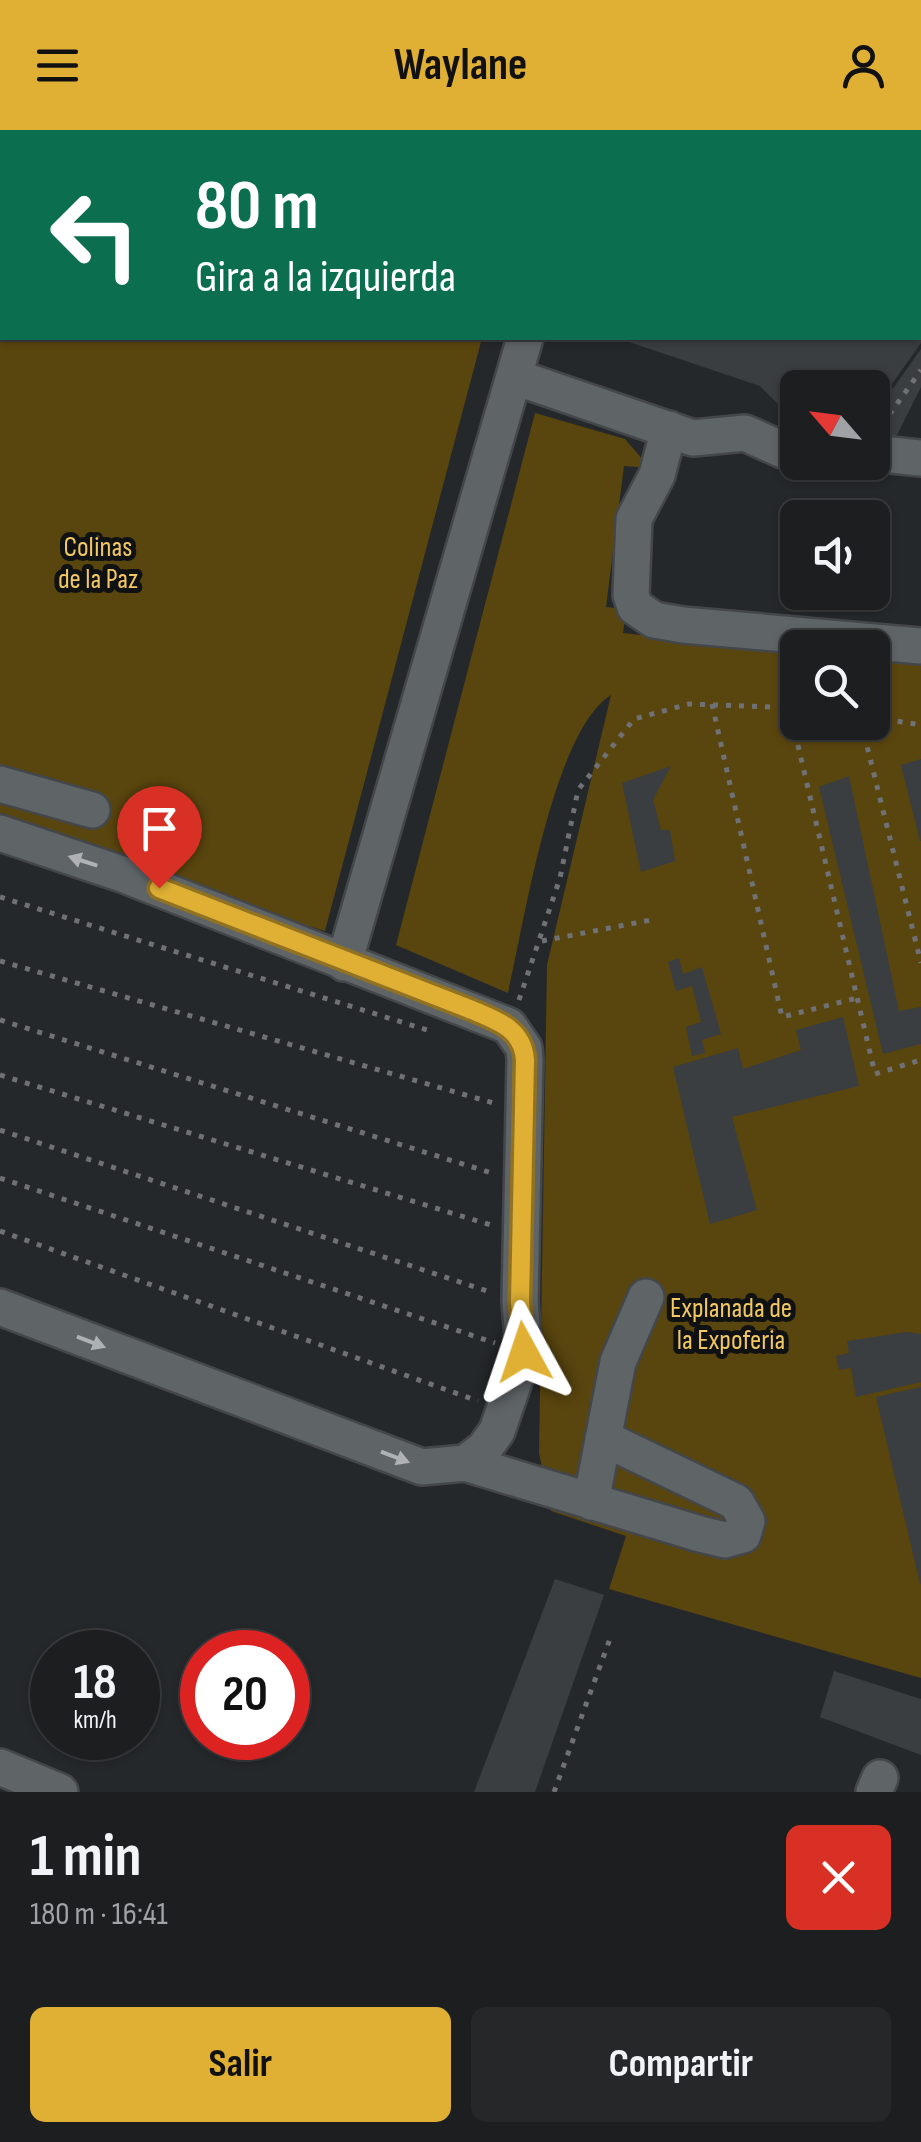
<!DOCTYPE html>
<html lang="es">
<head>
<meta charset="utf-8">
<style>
  body { margin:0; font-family:"Sofia Sans Condensed",sans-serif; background:#252729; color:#f1f3f6; height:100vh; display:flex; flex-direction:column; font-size:38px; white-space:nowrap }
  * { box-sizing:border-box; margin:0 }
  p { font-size:32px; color:#a0a2a5 }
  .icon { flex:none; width:55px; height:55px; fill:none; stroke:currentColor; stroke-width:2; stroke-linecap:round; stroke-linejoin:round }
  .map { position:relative; height:1662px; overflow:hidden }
  .panel { display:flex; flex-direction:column; background:#1c1e20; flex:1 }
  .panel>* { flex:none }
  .top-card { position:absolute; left:0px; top:0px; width:922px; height:210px; box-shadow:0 2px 8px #0004,0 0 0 2px #3a3c3e; background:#0b6e4f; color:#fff; overflow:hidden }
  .needle { width:65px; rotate:298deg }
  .controls { position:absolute; left:780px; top:240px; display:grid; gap:20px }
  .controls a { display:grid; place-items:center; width:110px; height:110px; border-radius:15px; background:#1c1e20; box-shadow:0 2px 8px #0004,0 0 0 2px #3a3c3e; font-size:50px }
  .speed { position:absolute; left:30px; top:1500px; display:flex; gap:20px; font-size:50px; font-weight:700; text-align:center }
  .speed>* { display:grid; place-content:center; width:130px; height:130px; border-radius:50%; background:#1c1e20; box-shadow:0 2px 8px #0004,0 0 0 2px #3a3c3e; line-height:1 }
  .speed small { font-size:25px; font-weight:400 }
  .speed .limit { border:15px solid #d22; background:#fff; color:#111 }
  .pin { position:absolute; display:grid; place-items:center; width:85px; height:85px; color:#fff; margin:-102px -42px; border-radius:50% 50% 50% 0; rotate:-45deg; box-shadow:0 0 10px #0007 }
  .pin .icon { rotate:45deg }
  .me { position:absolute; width:110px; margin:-55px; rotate:355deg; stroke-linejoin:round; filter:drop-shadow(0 0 8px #0008) }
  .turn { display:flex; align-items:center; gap:35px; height:210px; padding:0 30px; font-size:45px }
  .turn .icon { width:130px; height:130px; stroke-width:2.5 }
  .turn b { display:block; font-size:70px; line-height:85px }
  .round { display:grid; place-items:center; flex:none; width:105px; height:105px; border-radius:15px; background:#252729 }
  .headline { display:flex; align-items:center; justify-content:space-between; height:170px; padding:0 30px }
  h1 { font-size:60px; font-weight:700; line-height:75px }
  .action { display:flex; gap:20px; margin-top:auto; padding:20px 30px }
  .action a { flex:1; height:115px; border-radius:15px; background:#dfb034; color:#111; font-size:40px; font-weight:700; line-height:115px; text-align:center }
  .action a+a { background:#252729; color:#f1f3f6 }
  header { display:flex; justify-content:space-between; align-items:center; height:130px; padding:0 30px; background:#dfb034; color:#111; font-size:45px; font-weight:700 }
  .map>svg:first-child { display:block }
  .green { fill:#59450e }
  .building { fill:#3a3e41 }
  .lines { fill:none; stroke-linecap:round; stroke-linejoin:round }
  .minor-casing { stroke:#44474a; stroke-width:40 }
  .path { stroke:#6f7174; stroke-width:5; stroke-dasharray:5 8; stroke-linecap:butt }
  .minor { stroke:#5f6467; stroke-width:35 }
  .oneway { fill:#afb2b5 }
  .route-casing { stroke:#917222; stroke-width:25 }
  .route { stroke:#dfb034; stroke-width:18 }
  .labels { text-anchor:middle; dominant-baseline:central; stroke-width:10; stroke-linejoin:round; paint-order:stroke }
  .park-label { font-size:28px; fill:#f2c862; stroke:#0f1112 }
</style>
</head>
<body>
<header><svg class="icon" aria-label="menu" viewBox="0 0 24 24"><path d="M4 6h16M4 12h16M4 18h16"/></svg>Waylane<svg class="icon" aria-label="person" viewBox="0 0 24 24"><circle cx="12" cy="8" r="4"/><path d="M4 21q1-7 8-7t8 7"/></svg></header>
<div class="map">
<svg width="921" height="1662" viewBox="0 0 921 1662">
  <rect width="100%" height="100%" fill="#25282b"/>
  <path class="green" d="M 0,0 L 537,0 L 2,2 L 2,208 L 482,208 L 325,801 L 0,703 Z
    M 535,283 L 625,309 L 650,338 L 624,336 L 606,477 L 626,479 L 623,503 L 797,522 L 798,592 L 872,592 L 873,529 L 921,535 L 921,1548 L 609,1459 L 626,1406 L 551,1381 L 539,1323 L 547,835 L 611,565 C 553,601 524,794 508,863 L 396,815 Z"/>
  <path class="building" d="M 617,208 L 921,208 L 921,213 L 872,282 L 872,258 L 798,258 L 798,294 L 760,256 Z
    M 921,219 L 921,257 L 893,313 L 872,315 L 872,288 Z
    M 921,629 L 921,711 L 920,711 L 901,635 Z
    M 671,636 L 653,670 L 661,700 L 670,700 L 675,731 L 641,742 L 622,653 Z
    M 849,646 L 899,881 L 921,877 L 921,914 L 883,924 L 819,657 Z
    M 679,828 L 683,844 L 702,837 L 721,904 L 702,910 L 705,923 L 692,926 L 686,897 L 701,892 L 692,856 L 676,861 L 668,832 Z
    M 843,887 L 859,956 L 732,987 L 757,1080 L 710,1094 L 673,937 L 738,918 L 743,939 L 801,920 L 796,900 Z
    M 907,1202 L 921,1204 L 921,1252 L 856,1267 L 851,1238 L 839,1240 L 836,1226 L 849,1223 L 847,1211 Z
    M 921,1257 L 921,1454 L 920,1454 L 876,1267 Z
    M 555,1449 L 604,1465 L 535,1662 L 474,1662 Z
    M 834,1541 L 921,1569 L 921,1625 L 820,1587 Z"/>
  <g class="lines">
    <g class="minor-casing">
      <path id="minor" d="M 580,2 L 580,0
        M 515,247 L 693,308 L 745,303 L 783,320 L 798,321
        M 669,299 L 657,345 L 634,389 L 631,465 L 635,477 L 654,490 L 683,495 L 921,516
        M 872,323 L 921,328
        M 0,654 L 92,680
        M 0,703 L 122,744 L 509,896 L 524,918 L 525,930 L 520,1171 L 524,1222 L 497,1301 L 484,1319 L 465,1333 L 422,1337 L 0,1177
        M 344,833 L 525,208
        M 465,1333 L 700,1404 L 725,1410 L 743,1405 L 747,1391 L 736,1372 L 603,1308
        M 591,1372 L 618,1232 L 646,1167
        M 0,1637 L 60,1662
        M 874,1662 L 880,1648"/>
    </g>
    <path class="path" d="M 739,0 L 741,2
      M 798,0 L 798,2
      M 653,2 L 660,0
      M 882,295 L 921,240
      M 712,574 L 782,887 L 857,868
      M 789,577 L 875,944 L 921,930
      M 872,587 L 921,595
      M 861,592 L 921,833
      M 0,767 L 427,900
      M 542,811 L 651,790
      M 0,831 L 497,974
      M 519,870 L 560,748 L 578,660 L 634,589 L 689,574 L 798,578
      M 0,890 L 495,1044
      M 0,945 L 494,1096
      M 0,1000 L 493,1163
      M 0,1048 L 495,1213
      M 0,1101 L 478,1271
      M 554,1662 L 611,1506"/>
    <use href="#minor" class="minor"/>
  </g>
  <defs><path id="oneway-solid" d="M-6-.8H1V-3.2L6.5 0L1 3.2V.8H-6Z" transform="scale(2.5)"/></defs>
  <g class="oneway">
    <use href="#oneway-solid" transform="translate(83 731) rotate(-162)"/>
    <use href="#oneway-solid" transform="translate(91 1212) rotate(21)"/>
    <use href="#oneway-solid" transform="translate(395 1327) rotate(21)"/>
  </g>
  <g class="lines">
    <g class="route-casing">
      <path id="route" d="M 159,758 L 472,880 C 498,891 523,899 525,930 L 520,1172 L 524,1222"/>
    </g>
    <use href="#route" class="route"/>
  </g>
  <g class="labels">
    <g class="park-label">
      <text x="98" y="417">Colinas<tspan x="98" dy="32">de la Paz</tspan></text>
      <text x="731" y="1178">Explanada de<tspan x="731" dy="32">la Expoferia</tspan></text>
    </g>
  </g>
</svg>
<div class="controls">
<a><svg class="needle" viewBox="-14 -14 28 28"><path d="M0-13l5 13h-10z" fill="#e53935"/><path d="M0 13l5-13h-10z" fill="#a0a2a5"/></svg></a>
<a><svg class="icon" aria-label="sound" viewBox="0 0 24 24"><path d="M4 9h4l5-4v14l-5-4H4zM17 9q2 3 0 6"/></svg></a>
<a><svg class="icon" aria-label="search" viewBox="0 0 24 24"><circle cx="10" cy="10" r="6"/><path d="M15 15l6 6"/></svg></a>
</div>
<div class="speed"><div>18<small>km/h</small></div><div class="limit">20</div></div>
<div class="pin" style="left:159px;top:758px;background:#d93025"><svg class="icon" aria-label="arrive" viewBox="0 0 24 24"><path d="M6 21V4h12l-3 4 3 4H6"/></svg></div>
<svg class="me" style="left:524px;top:1222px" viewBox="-20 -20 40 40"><path d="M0-17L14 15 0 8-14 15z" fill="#dfb034" stroke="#fff" stroke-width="4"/></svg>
<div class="top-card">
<div class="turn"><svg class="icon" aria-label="left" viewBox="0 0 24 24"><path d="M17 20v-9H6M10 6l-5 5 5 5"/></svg><div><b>80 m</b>Gira a la izquierda</div></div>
</div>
</div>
<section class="panel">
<div class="headline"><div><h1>1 min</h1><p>180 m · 16:41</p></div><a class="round" style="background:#d93025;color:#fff"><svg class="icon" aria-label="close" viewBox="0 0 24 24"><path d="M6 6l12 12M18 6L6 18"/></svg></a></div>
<div class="action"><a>Salir</a><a>Compartir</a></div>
</section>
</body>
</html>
